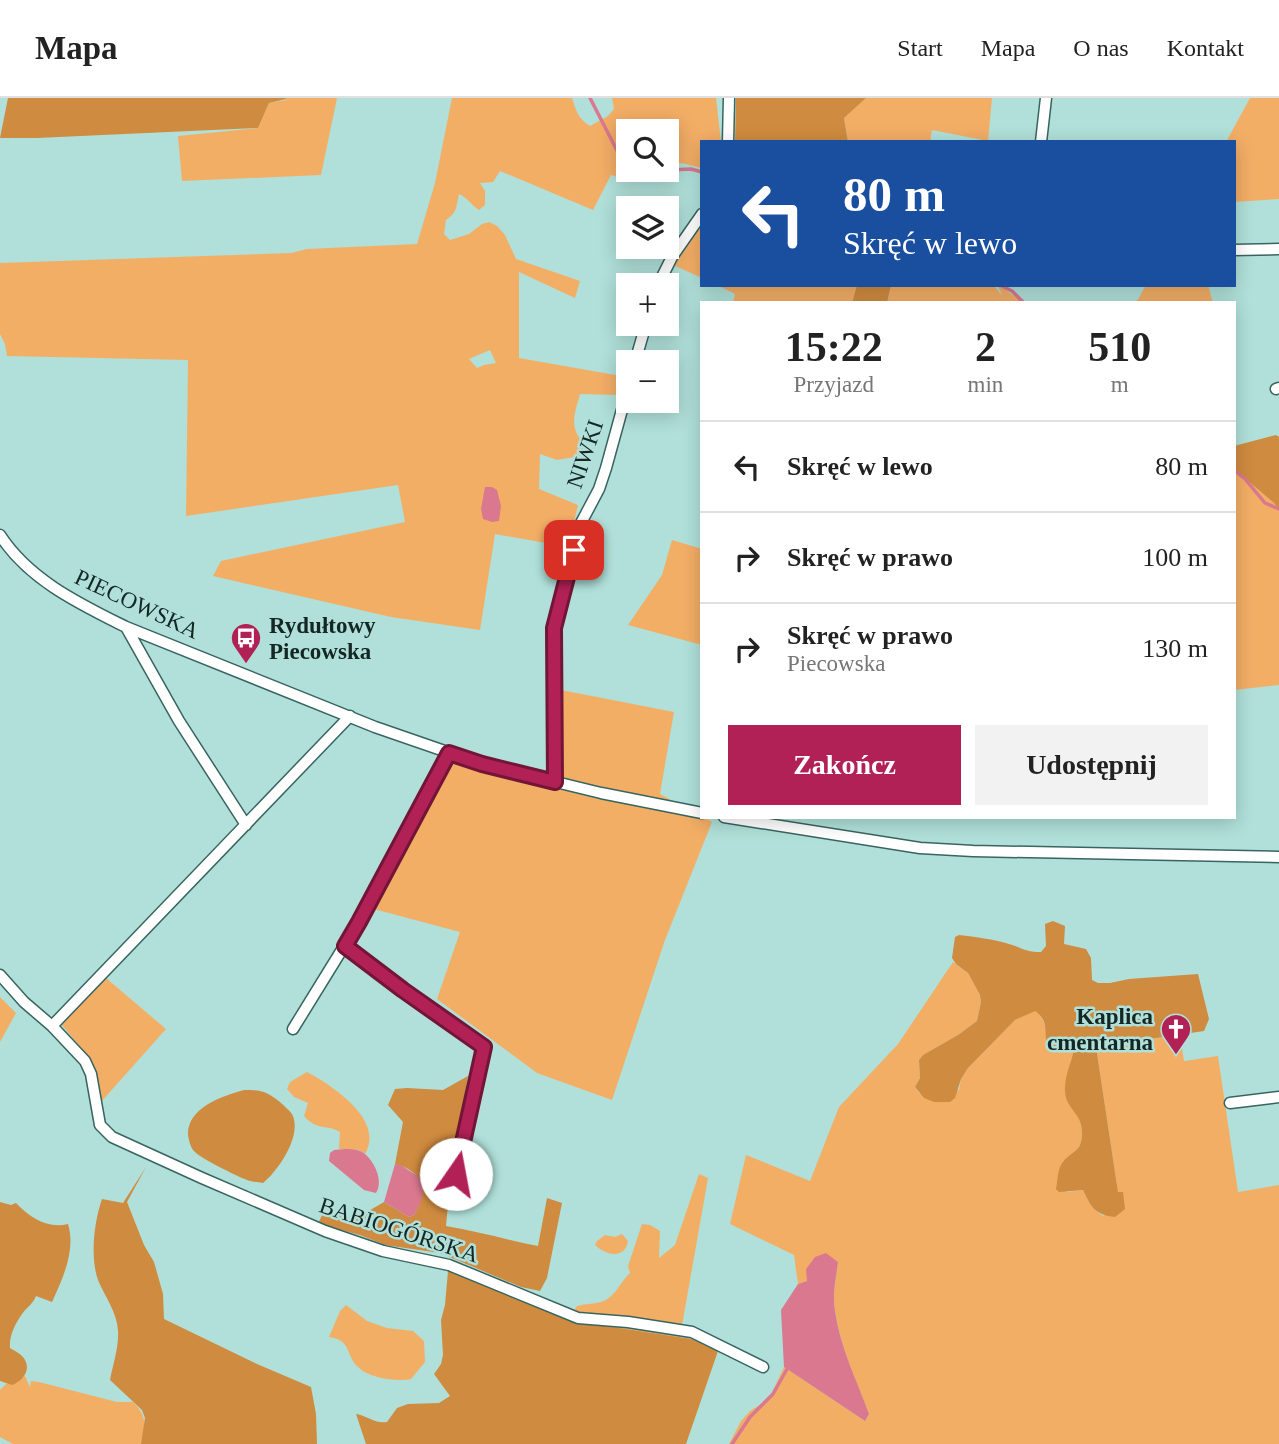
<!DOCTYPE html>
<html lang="pl">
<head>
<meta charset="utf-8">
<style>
  body { margin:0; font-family:Georgia,serif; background:#f2f2f2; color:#222; height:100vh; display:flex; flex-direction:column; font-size:26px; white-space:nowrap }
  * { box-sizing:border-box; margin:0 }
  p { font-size:23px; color:#767676 }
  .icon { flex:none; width:38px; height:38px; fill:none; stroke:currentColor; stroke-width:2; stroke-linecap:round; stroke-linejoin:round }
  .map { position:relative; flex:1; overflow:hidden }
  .drawer { position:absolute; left:700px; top:203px; width:536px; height:518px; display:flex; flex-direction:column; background:#fff; border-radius:0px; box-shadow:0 4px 18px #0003 }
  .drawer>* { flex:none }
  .top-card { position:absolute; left:700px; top:42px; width:536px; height:147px; border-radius:0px; box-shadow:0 4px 18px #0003; background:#1a4fa0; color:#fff; overflow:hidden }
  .buttons { position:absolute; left:616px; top:21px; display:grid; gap:14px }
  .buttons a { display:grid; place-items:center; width:63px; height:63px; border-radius:0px; background:#fff; box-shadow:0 4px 18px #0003; font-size:35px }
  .pin { position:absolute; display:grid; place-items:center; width:60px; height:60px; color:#fff; margin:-30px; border-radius:14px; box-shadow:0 4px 10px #0006 }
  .me { position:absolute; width:77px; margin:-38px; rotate:12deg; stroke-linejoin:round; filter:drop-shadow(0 0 5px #0008) }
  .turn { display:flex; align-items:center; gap:24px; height:147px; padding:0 28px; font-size:32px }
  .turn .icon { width:91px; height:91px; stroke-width:2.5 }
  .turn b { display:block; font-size:49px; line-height:60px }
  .eta { display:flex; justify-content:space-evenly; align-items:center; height:119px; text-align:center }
  .eta b { font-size:42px; font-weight:600; line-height:49px }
  .primary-button { display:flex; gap:14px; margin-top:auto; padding:14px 28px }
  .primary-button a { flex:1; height:80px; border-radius:0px; background:#b12155; color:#fff; font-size:28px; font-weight:600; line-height:80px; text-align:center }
  .primary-button a+a { background:#f2f2f2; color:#222 }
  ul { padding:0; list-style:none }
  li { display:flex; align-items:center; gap:21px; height:91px; padding:0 28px; border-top:2px solid #e0e0e0 }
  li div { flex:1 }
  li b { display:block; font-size:26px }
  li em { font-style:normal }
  header { display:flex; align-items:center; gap:42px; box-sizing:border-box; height:98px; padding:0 35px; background:#fff; border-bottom:2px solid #e0e0e0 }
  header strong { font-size:33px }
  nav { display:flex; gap:38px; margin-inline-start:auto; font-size:24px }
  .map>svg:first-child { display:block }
  .green { fill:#f3ae66; fill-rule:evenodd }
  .forest { fill:#cf8b3f }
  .water { fill:#da788f }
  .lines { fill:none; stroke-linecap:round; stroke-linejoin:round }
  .stream { stroke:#da788f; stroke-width:3.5 }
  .minor-casing { stroke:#386560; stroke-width:13 }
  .minor { stroke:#fff; stroke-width:10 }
  .route-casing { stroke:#731537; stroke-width:18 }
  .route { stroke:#b12155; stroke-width:12 }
  .labels { text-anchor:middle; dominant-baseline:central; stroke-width:5; stroke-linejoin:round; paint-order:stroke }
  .street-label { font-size:23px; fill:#142725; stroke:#b0e0d9 }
  .poi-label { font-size:23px; font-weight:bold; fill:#142725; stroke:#b0e0d9; text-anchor:start }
</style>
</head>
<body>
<header>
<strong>Mapa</strong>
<nav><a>Start</a><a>Mapa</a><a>O nas</a><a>Kontakt</a></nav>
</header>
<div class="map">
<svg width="1279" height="1346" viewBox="0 0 1279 1346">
  <rect width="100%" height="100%" fill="#b0e0d9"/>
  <path class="green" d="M 286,0 L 337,0 L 321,77 L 182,83 L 178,38 L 258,30 L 269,5 L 286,2 Z
    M 452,0 L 572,0 C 576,12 578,21 590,28 L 608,18 L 614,11 L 612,0 L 716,0 L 721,44 L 702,44 L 702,70 C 687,67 683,63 667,66 L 667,33 L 628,33 L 628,72 L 649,72 C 641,84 623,81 611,77 L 593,112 L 500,73 L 493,84 L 480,85 L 485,93 L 485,107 L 479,112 C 471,107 468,100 459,96 C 456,108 458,114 446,122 L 444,136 L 450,142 L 469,136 L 482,126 L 489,124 L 497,128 L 505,137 L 516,161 L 580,183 L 575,200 L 519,174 L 519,260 L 621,278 L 618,297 L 580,296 C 573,321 568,333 591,352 L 586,357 L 557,362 L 540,356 L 539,391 L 578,407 L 568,449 L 495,436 L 480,532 L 391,519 L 213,478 L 221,463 L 405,424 L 398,387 L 186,418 L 188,262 L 7,258 L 5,246 L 0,236 L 0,165 L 291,155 L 307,151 L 417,146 L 435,85 ZM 490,252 L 496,265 L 484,267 L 477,270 L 469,261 Z
    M 866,0 L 992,0 L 988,43 L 932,32 L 930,44 L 848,44 L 844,20 Z
    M 1250,0 L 1279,0 L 1279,101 L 1234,104 L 1234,44 L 1226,44 Z
    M 702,127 L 702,180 L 673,167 Z
    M 717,187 L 857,187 L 852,205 L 733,205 L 735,196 Z
    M 891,187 L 993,187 L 1003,198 L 997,187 L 999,187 L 1024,205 L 887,205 Z
    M 1146,187 L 1208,187 L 1213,205 L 1136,205 Z
    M 1234,371 L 1279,409 L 1279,587 L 1234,592 Z
    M 672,442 L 702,451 L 702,547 L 628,527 L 662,477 Z
    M 561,592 L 674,614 L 660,696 L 712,724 L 665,842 L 612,1002 L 537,975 L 437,901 L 460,834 L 370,810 L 449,655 L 555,674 Z
    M 953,864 L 968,875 L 980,897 L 981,904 L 977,923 L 958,937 L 923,957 L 919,962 L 920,980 L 915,989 L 919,995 L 959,992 L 961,981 L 968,970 L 1015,922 L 1035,912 C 1044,919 1043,924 1047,934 C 1049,939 1052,945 1055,951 L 1061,946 L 1075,944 C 1074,961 1065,976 1065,993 C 1065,1012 1087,1015 1081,1044 C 1080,1050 1076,1053 1071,1057 C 1065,1061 1057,1072 1058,1080 C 1059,1085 1064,1090 1067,1094 L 1083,1092 C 1088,1103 1093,1113 1104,1118 L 1118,1094 L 1096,949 L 1180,937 L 1184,963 L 1218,958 L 1238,1094 L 1279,1087 L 1279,1346 L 729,1346 L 741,1323 L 750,1313 L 769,1301 L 784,1269 L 865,1323 L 869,1316 C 856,1283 840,1248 835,1213 C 832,1197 836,1179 838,1164 L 807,1183 L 798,1186 L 794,1157 L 730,1126 L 746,1057 L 810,1083 L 839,1009 L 898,946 Z
    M 106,880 L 166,931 L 101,1004 L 92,963 L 61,926 Z
    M 0,899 L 16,915 L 0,944 Z
    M 307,974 C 333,988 385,1022 365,1056 L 359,1052 L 339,1051 L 340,1034 C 327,1026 317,1033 304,1018 L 308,1005 L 294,999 L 287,991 L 290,984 Z
    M 699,1076 L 708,1080 L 680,1239 L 580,1224 L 569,1220 L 577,1208 C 584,1206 593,1206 601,1204 C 615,1200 620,1184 630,1175 L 628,1168 L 642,1126 L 650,1127 L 660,1133 L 659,1160 L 675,1147 Z
    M 622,1136 L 628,1143 C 625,1162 605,1157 595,1147 L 597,1143 L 605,1137 L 615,1139 Z
    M 346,1207 L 367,1223 L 387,1230 L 413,1233 L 424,1243 L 425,1264 L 411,1281 C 398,1284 368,1280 358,1269 C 345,1257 352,1242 329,1239 L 340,1213 Z
    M 25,1278 L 30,1289 L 31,1283 L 39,1284 L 117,1304 L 133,1304 C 148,1319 145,1327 141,1346 L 13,1346 L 0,1339 L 0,1292 L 6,1286 Z"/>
  <path class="forest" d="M 8,0 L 286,0 L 286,1 L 269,5 L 258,30 L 37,40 L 0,40 Z
    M 736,0 L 866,0 L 844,20 L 848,44 L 735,44 Z
    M 857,187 L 891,187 L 887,205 L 852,205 Z
    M 1276,337 L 1279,339 L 1279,411 L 1274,405 L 1234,371 L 1234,348 Z
    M 1053,823 L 1065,828 L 1064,846 L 1086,851 L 1091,860 L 1092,882 L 1098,885 L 1110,885 L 1129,881 L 1198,876 L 1209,921 L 1204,933 L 1096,949 L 1118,1094 L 1123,1094 L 1125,1111 L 1115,1119 C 1095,1117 1091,1109 1083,1092 L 1059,1094 L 1056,1091 C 1058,1082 1057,1071 1063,1064 C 1068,1056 1079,1054 1081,1044 C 1087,1015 1065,1013 1065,993 C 1064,976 1074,961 1075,944 L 1061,946 L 1050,954 C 1041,939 1052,924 1035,913 L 1015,922 L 968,970 L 961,981 L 955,1000 L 950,1004 L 934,1004 L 924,1000 L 915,989 L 920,980 L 919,962 L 923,957 L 958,937 L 977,923 L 981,904 L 980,897 L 968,875 L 956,866 L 952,860 L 955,839 L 959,837 C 976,839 993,841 1009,846 C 1022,850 1027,854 1041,854 L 1046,848 L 1045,826 Z
    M 468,978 L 451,1073 L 446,1128 C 477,1133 507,1142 538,1148 L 547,1100 L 562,1105 L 547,1180 L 540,1193 L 521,1189 L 440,1155 L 385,1147 L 360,1137 L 318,1126 L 322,1117 L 330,1115 L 355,1121 L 384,1104 L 409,1119 L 414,1117 C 428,1093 425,1074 395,1066 L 403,1024 L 388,1007 L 395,991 L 407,990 L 443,992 Z
    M 244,992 C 262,992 266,993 280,1004 C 283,1007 289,1012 292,1016 C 303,1037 278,1073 263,1085 C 258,1084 252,1084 247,1082 C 237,1078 199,1060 193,1052 C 190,1048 189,1042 188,1037 C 187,1010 222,998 244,992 Z
    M 146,1069 L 127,1104 L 144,1147 L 154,1164 L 163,1196 L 164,1221 L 257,1266 L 311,1289 L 316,1316 L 317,1346 L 141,1346 L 145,1320 L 142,1312 L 110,1282 C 113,1266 119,1249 118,1233 C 117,1214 105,1199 98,1182 C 90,1159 94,1124 102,1101 L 123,1105 Z
    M 0,1104 L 11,1107 L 16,1105 C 30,1120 48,1131 68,1126 C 76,1152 63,1180 52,1204 L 36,1198 C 33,1206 27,1209 22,1216 C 15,1226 9,1238 10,1250 C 15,1253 23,1257 25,1262 C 31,1273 22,1283 12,1287 L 0,1283 Z
    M 448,1173 L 580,1224 L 692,1241 L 718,1253 L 686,1346 L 366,1346 L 356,1316 C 368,1318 375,1326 387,1324 L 397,1310 L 408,1306 L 439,1305 L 450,1298 L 434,1276 L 441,1266 L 443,1257 L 441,1222 L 445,1207 Z"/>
  <path class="water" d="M 485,389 L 492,389 L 497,392 L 501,408 L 499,423 L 492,424 L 483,421 L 481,411 Z
    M 345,1051 C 350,1051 357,1051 362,1054 C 374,1061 384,1083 376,1095 L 364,1092 L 329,1063 L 330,1055 L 334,1052 Z
    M 395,1066 C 402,1067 405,1070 410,1073 C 414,1076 417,1076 420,1080 C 428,1090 420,1107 414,1117 L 409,1119 L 384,1104 Z
    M 826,1155 L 838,1164 C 836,1180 832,1197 835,1213 C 840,1249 857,1283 869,1316 L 865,1323 L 784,1269 L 781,1212 L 798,1186 L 807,1183 L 806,1171 L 815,1159 Z"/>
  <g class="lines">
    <path class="stream" d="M 590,0 L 626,70 L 628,70
      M 633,72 L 662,72
      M 667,72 L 691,71 L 702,74
      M 1000,187 L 1012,193 L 1024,205
      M 1234,372 L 1245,381 L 1265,405 L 1279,411
      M 732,1346 L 750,1319 L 773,1296 L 787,1271"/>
    <g class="minor-casing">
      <path id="minor" d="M 728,44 L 729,0
        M 1041,44 L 1046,0
        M 1234,152 L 1279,151
        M 658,187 L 672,159 L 702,116
        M 635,264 L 646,226
        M 1276,291 L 1279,290
        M 0,437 C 29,482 80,506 126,529 L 375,629 L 482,666 L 601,695 L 702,715
        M 126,529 L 179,623 L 246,727
        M 555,684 L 554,530 L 566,478 L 581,425 L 599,391 L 606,370 L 628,290
        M 724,719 L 920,750 L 973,753 L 1279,759
        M 345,848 L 403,892 L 484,949 L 456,1076
        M 0,877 L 24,904 L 52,928 L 85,963 L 91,976 L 100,1027 L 112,1039 L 202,1080 L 325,1133 L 383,1153 L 449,1167 L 578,1220 L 628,1224 L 692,1234 L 763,1269
        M 52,928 L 350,618
        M 293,931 L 359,824 L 449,655
        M 1230,1005 L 1279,999"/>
    </g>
    <use href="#minor" class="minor"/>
  </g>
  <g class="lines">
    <g class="route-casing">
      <path id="route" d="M 456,1076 L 484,949 L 403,892 L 345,848 L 359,824 L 449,655 L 482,666 L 555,684 L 554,530 L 574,452"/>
    </g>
    <use href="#route" class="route"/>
  </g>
  <defs>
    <g id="bus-pin" transform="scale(1.575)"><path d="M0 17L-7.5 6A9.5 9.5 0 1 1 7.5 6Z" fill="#b12155" stroke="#b0e0d9"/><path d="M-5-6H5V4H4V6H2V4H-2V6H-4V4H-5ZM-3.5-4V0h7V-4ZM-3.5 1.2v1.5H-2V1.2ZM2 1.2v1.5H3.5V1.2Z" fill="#fff"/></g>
    <g id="church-pin" transform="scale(1.575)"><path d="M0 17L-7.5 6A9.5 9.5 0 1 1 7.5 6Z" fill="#b12155" stroke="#b0e0d9"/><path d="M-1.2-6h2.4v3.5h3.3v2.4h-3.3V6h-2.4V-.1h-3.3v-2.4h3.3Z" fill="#fff"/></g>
  </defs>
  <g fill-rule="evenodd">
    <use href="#bus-pin" x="246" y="540"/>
    <use href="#church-pin" x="1176" y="931"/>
  </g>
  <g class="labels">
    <g class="street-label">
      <text transform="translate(585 356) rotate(-71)">NIWKI</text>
      <text transform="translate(137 506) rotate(25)">PIECOWSKA</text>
      <text transform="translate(399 1132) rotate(18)">BABIOGÓRSKA</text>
    </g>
    <g class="poi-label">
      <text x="269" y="527">Rydułtowy<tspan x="269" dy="26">Piecowska</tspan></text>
      <text x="1153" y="918" text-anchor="end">Kaplica<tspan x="1153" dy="26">cmentarna</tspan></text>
    </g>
  </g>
</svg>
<div class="buttons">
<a><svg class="icon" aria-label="search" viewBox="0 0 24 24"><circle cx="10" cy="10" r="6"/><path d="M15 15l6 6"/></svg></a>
<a><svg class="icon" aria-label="layers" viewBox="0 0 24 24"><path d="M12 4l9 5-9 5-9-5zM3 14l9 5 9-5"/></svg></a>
<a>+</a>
<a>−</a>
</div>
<div class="pin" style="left:574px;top:452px;background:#d93025"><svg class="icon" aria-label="arrive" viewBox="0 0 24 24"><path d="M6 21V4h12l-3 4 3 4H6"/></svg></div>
<svg class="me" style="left:456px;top:1076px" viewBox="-20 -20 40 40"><circle r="19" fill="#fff"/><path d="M0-13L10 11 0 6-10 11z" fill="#b12155"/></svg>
<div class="top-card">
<div class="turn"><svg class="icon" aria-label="left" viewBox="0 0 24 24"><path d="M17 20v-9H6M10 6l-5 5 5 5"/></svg><div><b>80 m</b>Skręć w lewo</div></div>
</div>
<section class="drawer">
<div class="eta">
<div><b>15:22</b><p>Przyjazd</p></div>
<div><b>2</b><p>min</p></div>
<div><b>510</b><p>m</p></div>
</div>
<ul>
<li><svg class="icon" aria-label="left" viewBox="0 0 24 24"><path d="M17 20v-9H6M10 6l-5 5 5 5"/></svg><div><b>Skręć w lewo</b></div><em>80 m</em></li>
<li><svg class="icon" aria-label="right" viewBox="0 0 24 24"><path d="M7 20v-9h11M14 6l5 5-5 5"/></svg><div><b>Skręć w prawo</b></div><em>100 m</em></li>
<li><svg class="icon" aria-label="right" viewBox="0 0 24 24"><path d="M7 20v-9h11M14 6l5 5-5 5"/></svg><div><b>Skręć w prawo</b><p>Piecowska</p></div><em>130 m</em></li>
</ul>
<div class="primary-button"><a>Zakończ</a><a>Udostępnij</a></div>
</section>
</div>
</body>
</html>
